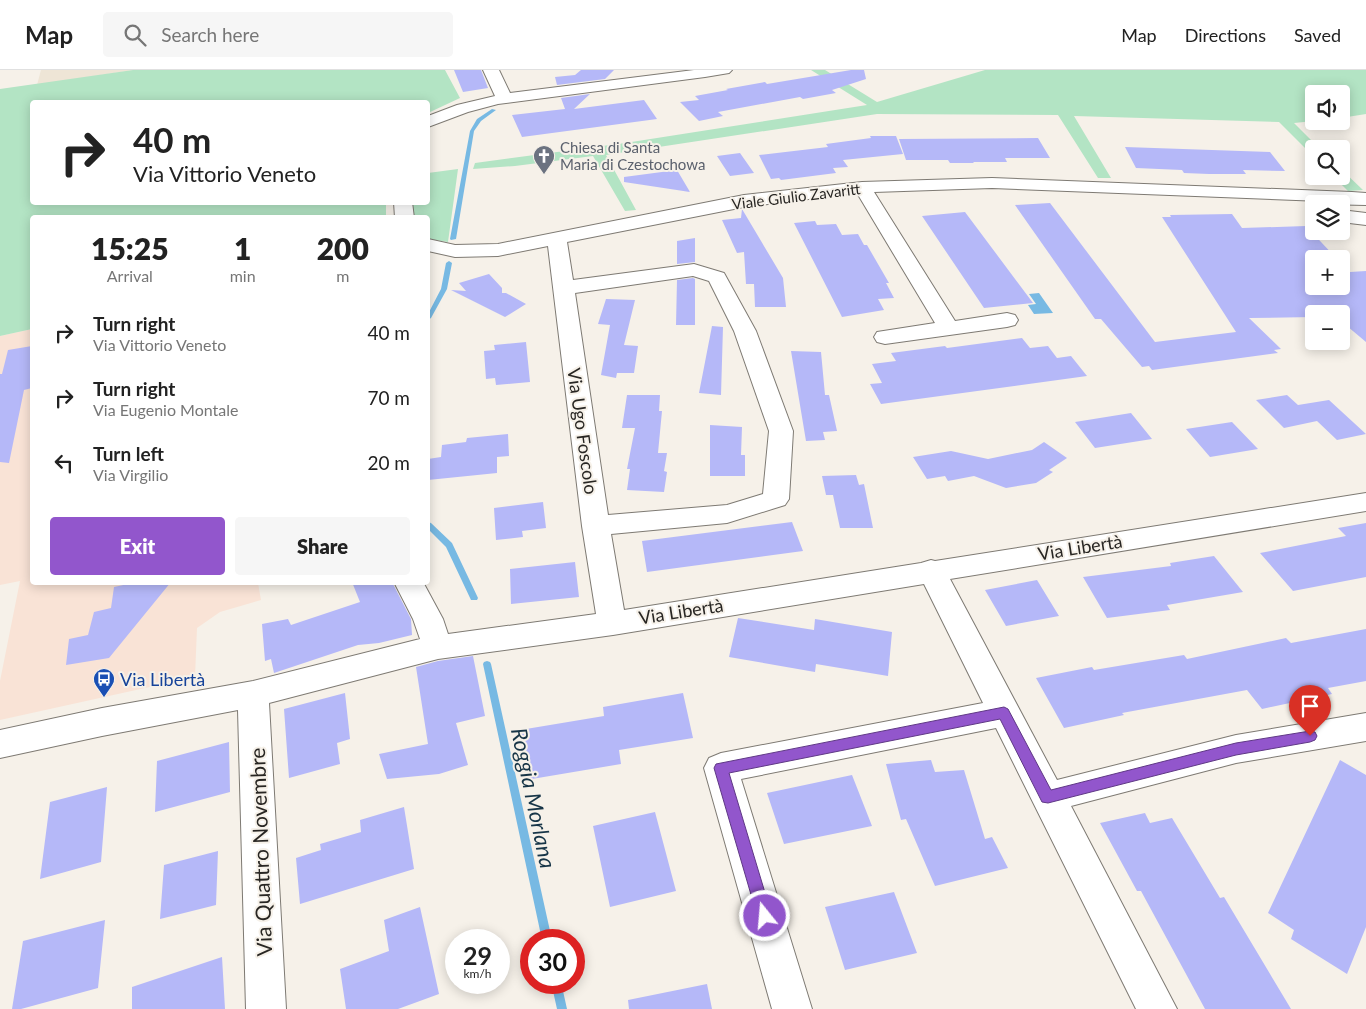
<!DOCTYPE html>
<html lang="en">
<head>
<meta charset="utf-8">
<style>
  body { margin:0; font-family:Lato,sans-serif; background:#f6f6f6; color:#222; height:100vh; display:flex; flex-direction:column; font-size:19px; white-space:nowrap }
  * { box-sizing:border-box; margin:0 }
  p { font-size:16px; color:#767676 }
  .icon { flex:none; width:28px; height:28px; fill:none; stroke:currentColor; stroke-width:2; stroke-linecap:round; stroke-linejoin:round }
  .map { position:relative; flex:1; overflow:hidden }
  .sheet { position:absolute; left:30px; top:145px; width:400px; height:370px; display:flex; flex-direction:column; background:#fff; border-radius:5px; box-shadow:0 2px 12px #0003 }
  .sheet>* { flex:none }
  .guide { position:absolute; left:30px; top:30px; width:400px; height:105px; border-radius:5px; box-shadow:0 2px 12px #0003; background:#fff; color:#222; overflow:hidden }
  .buttons { position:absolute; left:1305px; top:15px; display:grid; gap:10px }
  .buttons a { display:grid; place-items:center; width:45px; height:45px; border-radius:5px; background:#fff; box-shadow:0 2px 12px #0003; font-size:25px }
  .speed { position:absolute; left:445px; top:859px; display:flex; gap:10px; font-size:25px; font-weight:700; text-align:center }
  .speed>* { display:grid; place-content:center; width:65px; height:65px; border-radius:50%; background:#fff; box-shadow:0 2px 12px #0003; line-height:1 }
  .speed small { font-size:12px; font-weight:400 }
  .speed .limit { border:8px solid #d22; background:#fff; color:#111 }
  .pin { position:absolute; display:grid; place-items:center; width:42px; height:42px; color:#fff; margin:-51px -21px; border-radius:50% 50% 50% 0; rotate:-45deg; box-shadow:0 0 5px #0007 }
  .pin .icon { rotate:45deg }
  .me { position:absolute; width:55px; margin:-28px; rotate:343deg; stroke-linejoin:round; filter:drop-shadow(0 0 4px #0008) }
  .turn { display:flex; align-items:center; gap:18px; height:105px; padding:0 20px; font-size:22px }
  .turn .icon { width:65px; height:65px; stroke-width:2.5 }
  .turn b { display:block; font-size:35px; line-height:42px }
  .eta { display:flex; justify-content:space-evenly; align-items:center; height:85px; text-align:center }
  .eta b { font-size:30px; font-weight:800; line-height:35px }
  .cta { display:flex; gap:10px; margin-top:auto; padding:10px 20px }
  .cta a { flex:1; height:58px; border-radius:5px; background:#9256cc; color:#fff; font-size:20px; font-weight:800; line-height:58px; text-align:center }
  .cta a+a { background:#f6f6f6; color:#222 }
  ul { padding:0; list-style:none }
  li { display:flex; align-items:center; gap:15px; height:65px; padding:0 20px }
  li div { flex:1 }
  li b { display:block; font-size:19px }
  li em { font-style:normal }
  header { display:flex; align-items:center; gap:30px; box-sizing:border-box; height:70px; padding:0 25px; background:#fff; border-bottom:1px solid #e0e0e0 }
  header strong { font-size:24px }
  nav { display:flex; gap:28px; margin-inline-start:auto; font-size:18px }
  .search { width:350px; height:45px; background:#f6f6f6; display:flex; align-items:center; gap:12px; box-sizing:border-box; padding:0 18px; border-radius:5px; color:#767676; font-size:19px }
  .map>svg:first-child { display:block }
  .built { fill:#eee5d6 }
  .education { fill:#f9e3d6 }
  .green { fill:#b3e4c4 }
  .water { fill:#77b9e3 }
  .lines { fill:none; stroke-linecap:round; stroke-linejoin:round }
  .stream { fill:#77b9e3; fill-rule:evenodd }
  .building { fill:#b5b8f8 }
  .minor-casing { stroke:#7e7a73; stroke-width:2 }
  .minor { fill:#fff; fill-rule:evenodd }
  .route { fill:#9256cc; stroke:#5f3885 }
  .labels { text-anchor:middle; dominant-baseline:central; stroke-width:4; stroke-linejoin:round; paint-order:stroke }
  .far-worship-label { font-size:15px; fill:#5b616d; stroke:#f6f1e9; text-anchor:start }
  .far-street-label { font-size:15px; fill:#282623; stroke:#f6f1e9 }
  .street-label { font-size:18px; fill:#282623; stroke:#f6f1e9 }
  .transit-label { font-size:18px; fill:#164399; stroke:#f6f1e9; text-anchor:start }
  .near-street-label { font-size:21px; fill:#282623; stroke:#f6f1e9 }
  .near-water-label { font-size:22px; font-style:italic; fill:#173547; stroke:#f6f1e9 }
</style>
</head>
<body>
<header>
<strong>Map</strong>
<div class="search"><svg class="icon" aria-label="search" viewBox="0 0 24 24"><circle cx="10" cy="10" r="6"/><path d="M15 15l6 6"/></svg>Search here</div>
<nav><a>Map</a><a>Directions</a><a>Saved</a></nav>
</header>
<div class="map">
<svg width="1366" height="939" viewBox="0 0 1366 939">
  <rect width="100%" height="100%" fill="#f6f1e9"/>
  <path class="built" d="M 41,0 L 133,0 L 37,15 Z"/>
  <path class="education" d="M 32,259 L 32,512 L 258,513 L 261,530 L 220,542 L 197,558 L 195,607 L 0,650 L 0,611 L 20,511 L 0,515 L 0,266 Z"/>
  <path class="green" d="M 133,0 L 445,0 L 460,28 L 428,43 L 428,32 L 32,32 L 32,132 L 386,132 L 386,147 L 32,148 L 32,259 L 0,266 L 0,19 Z
    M 811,0 L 825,0 L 877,32 L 985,0 L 1366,0 L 1366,44 L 1341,48 L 1341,24 L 1314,24 L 1314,51 L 1294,53 L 1320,79 L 1314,79 L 1314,87 L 1279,52 L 1074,46 L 1111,108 L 1098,108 L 1058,45 L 877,44 L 606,85 L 636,140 L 625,141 L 593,86 L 515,96 L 473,99 L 475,93 L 625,73 L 867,35 Z
    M 458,99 L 448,172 L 428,169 L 428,148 L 412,147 L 411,133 L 428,132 L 428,103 Z
    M 1341,99 L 1363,120 L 1348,121 L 1333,106 L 1341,106 Z"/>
  <path class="water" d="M 1039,223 L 1053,243 L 1034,244 L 1028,235 L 1036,234 L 1029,224 Z"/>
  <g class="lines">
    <path class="stream" d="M 492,39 L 496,40 L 481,51 L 474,61 L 456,169 L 451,170 L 450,169 L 470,61 L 477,49 Z
      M 449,191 L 452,193 L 447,219 L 431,248 L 428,250 L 428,244 L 441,219 L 446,193 Z
      M 428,452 L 431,453 L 452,473 L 478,528 L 477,530 L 471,530 L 446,477 L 428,459 Z
      M 487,591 L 490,592 L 491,594 L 552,870 L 542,870 L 483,594 L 484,592 Z
      M 551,912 L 561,912 L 567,939 L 557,939 Z"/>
  </g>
  <path class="building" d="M 454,0 L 481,0 L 488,18 L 463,22 Z
    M 581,0 L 614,0 L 605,9 L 557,15 L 555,7 L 575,5 Z
    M 851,0 L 864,0 L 866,9 L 832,20 L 836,23 L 803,29 L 800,27 L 718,42 L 723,46 L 699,51 L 680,32 L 699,30 L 695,26 L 728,20 L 726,19 L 765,12 L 767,14 Z
    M 590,24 L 574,39 L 644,30 L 657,49 L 522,67 L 512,45 L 565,39 L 561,28 Z
    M 870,66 L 896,66 L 903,84 L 843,90 L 848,97 L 833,98 L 836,103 L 781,110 L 779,108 L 771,109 L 759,85 L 828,77 L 826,74 L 871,68 Z
    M 1038,68 L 1050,88 L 1005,88 L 1007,92 L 973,92 L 974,93 L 950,93 L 948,90 L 906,90 L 899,69 Z
    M 1125,77 L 1270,82 L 1285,101 L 1243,100 L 1246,104 L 1209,104 L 1184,103 L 1182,100 L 1136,98 Z
    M 740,83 L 754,103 L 730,106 L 717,86 Z
    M 677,100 L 690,122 L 624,112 L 624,107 Z
    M 1050,133 L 1155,272 L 1236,262 L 1162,147 L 1171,147 L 1170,145 L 1232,144 L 1242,158 L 1306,156 L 1337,189 L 1314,189 L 1314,216 L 1341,216 L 1341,193 L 1350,202 L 1366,201 L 1366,272 L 1341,251 L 1341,244 L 1314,244 L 1314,247 L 1249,248 L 1281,279 L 1274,280 L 1278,283 L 1152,300 L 1149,296 L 1142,297 L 1101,249 L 1095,249 L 1015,135 Z
    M 742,139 L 783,208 L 786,237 L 755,237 L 754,214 L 746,214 L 744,182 L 737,183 L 722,150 L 741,148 Z
    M 965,142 L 1033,233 L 984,238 L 922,146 Z
    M 815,151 L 817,155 L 836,154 L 842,165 L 858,164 L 864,175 L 867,175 L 889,213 L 886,213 L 894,228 L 878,229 L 884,240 L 842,247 L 794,153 Z
    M 695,168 L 695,192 L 677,194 L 677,171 Z
    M 489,204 L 502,218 L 502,223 L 506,223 L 526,234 L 505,247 L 451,220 L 466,221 L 459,213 Z
    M 693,208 L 695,209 L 695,255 L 676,255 L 677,210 Z
    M 606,229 L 635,230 L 624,275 L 638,276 L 634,303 L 617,303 L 616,308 L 601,305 L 610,255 L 598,254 Z
    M 712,256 L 723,257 L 721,325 L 699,323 Z
    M 1022,268 L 1030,278 L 1048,276 L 1057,288 L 1071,286 L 1087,306 L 881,334 L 870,314 L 882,313 L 872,294 L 896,291 L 891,283 L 945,276 L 947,278 Z
    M 526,272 L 530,312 L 496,315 L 495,308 L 486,309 L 484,281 L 495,280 L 494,275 Z
    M 32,276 L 32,318 L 24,320 L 9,393 L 0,392 L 0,304 L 2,304 L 8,280 Z
    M 791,281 L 821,282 L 825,325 L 829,325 L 837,361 L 823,362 L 825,370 L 806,371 Z
    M 627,325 L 660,325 L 659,341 L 662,341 L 658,383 L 667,383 L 664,401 L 667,402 L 664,422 L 627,420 L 630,399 L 627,399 L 635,358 L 622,358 Z
    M 1287,325 L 1298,335 L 1329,330 L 1366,364 L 1337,370 L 1317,351 L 1284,358 L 1256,330 Z
    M 1131,343 L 1152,369 L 1095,378 L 1075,352 Z
    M 1232,352 L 1258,379 L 1210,387 L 1186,359 Z
    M 710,355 L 742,357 L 741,385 L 745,385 L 745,406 L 710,406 Z
    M 508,364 L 509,386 L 497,387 L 497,403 L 428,410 L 428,389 L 441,387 L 442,375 L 466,372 L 467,368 Z
    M 1044,372 L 1067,388 L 1049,400 L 1053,402 L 1036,413 L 1006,418 L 974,406 L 948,411 L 945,406 L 927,409 L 913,387 L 951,381 L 988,389 L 1032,380 Z
    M 856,405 L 859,415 L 864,414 L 873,458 L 840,458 L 833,425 L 826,425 L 822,406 Z
    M 543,432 L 546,458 L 522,461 L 523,467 L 496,470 L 494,438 Z
    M 792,452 L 803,481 L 647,502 L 642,471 Z
    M 1366,453 L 1366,507 L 1293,521 L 1260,483 L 1346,466 L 1338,458 Z
    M 1214,486 L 1243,522 L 1167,535 L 1170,540 L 1107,548 L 1083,507 L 1171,496 L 1170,493 Z
    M 575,492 L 579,527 L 511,534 L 510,499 Z
    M 1037,510 L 1059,546 L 1006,556 L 985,520 Z
    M 128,512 L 171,512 L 109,588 L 66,595 L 69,569 L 88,565 L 94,542 L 111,538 L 114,517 L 128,514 Z
    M 352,512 L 392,512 L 411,549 L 412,565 L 379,573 L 358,575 L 274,603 L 271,589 L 265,591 L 262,554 L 288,549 L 291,555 L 360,532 Z
    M 738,548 L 814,560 L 815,549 L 892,562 L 888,606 L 816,594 L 815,602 L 729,587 Z
    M 1366,559 L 1366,611 L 1328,618 L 1332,624 L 1262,639 L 1247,620 L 1122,643 L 1124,645 L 1064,658 L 1036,608 L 1092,597 L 1094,600 L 1184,585 L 1187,589 L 1286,568 L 1291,573 Z
    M 473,586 L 485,646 L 456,653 L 468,695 L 439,704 L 387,709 L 379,684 L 428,674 L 416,597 L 438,591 Z
    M 345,623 L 350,669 L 337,673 L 340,694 L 289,708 L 284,639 Z
    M 683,623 L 693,668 L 619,680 L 621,694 L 526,710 L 520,660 L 604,646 L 603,637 Z
    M 229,672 L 230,722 L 155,742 L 157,691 Z
    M 931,690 L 935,702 L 964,700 L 985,769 L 992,767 L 1008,798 L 935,816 L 906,749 L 901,750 L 886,694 Z
    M 1340,690 L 1366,705 L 1366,857 L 1347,904 L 1291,869 L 1294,860 L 1268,843 Z
    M 852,705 L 872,756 L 784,774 L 767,723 Z
    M 107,717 L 101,792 L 40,809 L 50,732 Z
    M 404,737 L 414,799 L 300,834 L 296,788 L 321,780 L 320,774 L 361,762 L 360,750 Z
    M 655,742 L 676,821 L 610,837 L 593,756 Z
    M 1145,743 L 1150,753 L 1172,748 L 1220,828 L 1224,827 L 1291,939 L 1205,939 L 1141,821 L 1137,821 L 1100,753 Z
    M 218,781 L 216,835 L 160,849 L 164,795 Z
    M 894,822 L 917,883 L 845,900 L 825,837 Z
    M 420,837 L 439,924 L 398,939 L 346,939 L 340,899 L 389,881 L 384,850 Z
    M 105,850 L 98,918 L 21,939 L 12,939 L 23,871 Z
    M 222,887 L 225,939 L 132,939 L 132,917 Z
    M 707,914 L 712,939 L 629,939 L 628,930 Z"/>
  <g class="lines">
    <g class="minor-casing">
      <path id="minor" d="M 483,0 L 499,0 L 510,23 L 694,0 L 732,0 L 729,3 L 705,7 L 498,34 L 468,42 L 428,57 L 428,46 L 457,35 L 495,26 Z
        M 992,108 L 1352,122 L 1366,123 L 1366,135 L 1321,134 L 1321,131 L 1296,130 L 992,118 L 874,122 L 955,251 L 1007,243 L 1015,245 L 1018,250 L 1015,255 L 1007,257 L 885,274 L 877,272 L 874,267 L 877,262 L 935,253 L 857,123 L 744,137 L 567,172 L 573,210 L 694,194 L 724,203 L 756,261 L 793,361 L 789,429 L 785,435 L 727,453 L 611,464 L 624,540 L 921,493 L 931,490 L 935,491 L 1366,423 L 1366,441 L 950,509 L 1057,710 L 1236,665 L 1366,643 L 1366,671 L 1236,693 L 1071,736 L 1177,939 L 1136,939 L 996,658 L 741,709 L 812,939 L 772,939 L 704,698 L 709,688 L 721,683 L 983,633 L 924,514 L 613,565 L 438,589 L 269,633 L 286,939 L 246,939 L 238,640 L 102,666 L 0,688 L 0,660 L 102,638 L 253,611 L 420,569 L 413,549 L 394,512 L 423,512 L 443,549 L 448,564 L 596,544 L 582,456 L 548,176 L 498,186 L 455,187 L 428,181 L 428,169 L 455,175 L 498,174 L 744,125 L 862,112 ZM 693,206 L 709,211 L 734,261 L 769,361 L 763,424 L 727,435 L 608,445 L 575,223 Z
        M 394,132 L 412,132 L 414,148 L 395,148 Z
        M 1341,140 L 1366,143 L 1366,155 L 1341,152 Z"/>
    </g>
    <use href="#minor" class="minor"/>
  </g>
  <path class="route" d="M 1004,637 L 1008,639 L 1051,720 L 1236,673 L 1310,661 L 1315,662 L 1317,666 L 1315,670 L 1310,672 L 1236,685 L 1048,733 L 1042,732 L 1000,649 L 729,703 L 772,846 L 770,852 L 765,854 L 759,852 L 714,698 L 716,694 Z"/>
  <defs>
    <g id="church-pin" transform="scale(1.125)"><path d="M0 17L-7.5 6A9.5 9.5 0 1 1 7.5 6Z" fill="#6b7280" stroke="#f6f1e9"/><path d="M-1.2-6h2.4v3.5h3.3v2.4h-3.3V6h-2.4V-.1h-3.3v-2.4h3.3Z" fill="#fff"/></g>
    <g id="bus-pin" transform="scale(1.125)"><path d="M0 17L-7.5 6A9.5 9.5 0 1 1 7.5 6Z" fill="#1a4fb4" stroke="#f6f1e9"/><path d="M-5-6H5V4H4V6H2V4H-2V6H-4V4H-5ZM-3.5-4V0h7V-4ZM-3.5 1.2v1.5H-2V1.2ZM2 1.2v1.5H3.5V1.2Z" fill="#fff"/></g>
  </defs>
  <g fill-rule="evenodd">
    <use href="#church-pin" x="544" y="86"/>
    <use href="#bus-pin" x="104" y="609"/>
  </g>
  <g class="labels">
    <g class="far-worship-label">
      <text x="560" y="77">Chiesa di Santa<tspan x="560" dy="17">Maria di Czestochowa</tspan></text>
    </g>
    <g class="far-street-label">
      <text transform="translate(796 126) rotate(-7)">Viale Giulio Zavaritt</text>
    </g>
    <g class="street-label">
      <text transform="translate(583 361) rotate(82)">Via Ugo Foscolo</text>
      <text transform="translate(1080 477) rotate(-9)">Via Libertà</text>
      <text transform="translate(681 541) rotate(-9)">Via Libertà</text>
    </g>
    <g class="transit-label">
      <text x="120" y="609">Via Libertà</text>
    </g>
    <g class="near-street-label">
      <text transform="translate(260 782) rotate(-92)">Via Quattro Novembre</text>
    </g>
    <g class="near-water-label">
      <text transform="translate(534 728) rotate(78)">Roggia Morlana</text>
    </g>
  </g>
</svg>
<div class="buttons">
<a><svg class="icon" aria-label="sound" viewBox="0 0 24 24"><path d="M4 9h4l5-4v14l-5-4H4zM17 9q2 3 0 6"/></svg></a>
<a><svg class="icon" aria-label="search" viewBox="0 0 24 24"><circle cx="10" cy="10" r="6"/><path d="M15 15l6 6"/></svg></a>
<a><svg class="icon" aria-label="layers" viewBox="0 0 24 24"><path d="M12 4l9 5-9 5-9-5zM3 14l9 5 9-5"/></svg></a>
<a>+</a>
<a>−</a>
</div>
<div class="speed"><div>29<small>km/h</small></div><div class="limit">30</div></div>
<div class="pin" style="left:1310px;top:666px;background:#d93025"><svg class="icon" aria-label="arrive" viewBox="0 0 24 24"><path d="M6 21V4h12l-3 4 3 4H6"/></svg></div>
<svg class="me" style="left:765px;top:846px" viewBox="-20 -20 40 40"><circle r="17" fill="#9256cc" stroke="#fff" stroke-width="3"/><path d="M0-11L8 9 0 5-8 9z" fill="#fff"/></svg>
<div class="guide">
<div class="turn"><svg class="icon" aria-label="right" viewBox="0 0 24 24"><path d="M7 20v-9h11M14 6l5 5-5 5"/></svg><div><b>40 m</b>Via Vittorio Veneto</div></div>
</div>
<section class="sheet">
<div class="eta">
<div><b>15:25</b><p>Arrival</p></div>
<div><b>1</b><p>min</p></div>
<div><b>200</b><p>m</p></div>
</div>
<ul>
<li><svg class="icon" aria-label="right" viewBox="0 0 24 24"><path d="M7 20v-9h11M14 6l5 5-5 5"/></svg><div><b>Turn right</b><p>Via Vittorio Veneto</p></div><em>40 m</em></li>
<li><svg class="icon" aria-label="right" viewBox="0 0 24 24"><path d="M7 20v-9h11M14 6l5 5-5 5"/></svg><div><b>Turn right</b><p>Via Eugenio Montale</p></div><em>70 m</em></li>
<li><svg class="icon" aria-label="left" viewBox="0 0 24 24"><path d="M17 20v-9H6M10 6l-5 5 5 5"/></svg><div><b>Turn left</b><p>Via Virgilio</p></div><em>20 m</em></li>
</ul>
<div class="cta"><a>Exit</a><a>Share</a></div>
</section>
</div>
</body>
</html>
